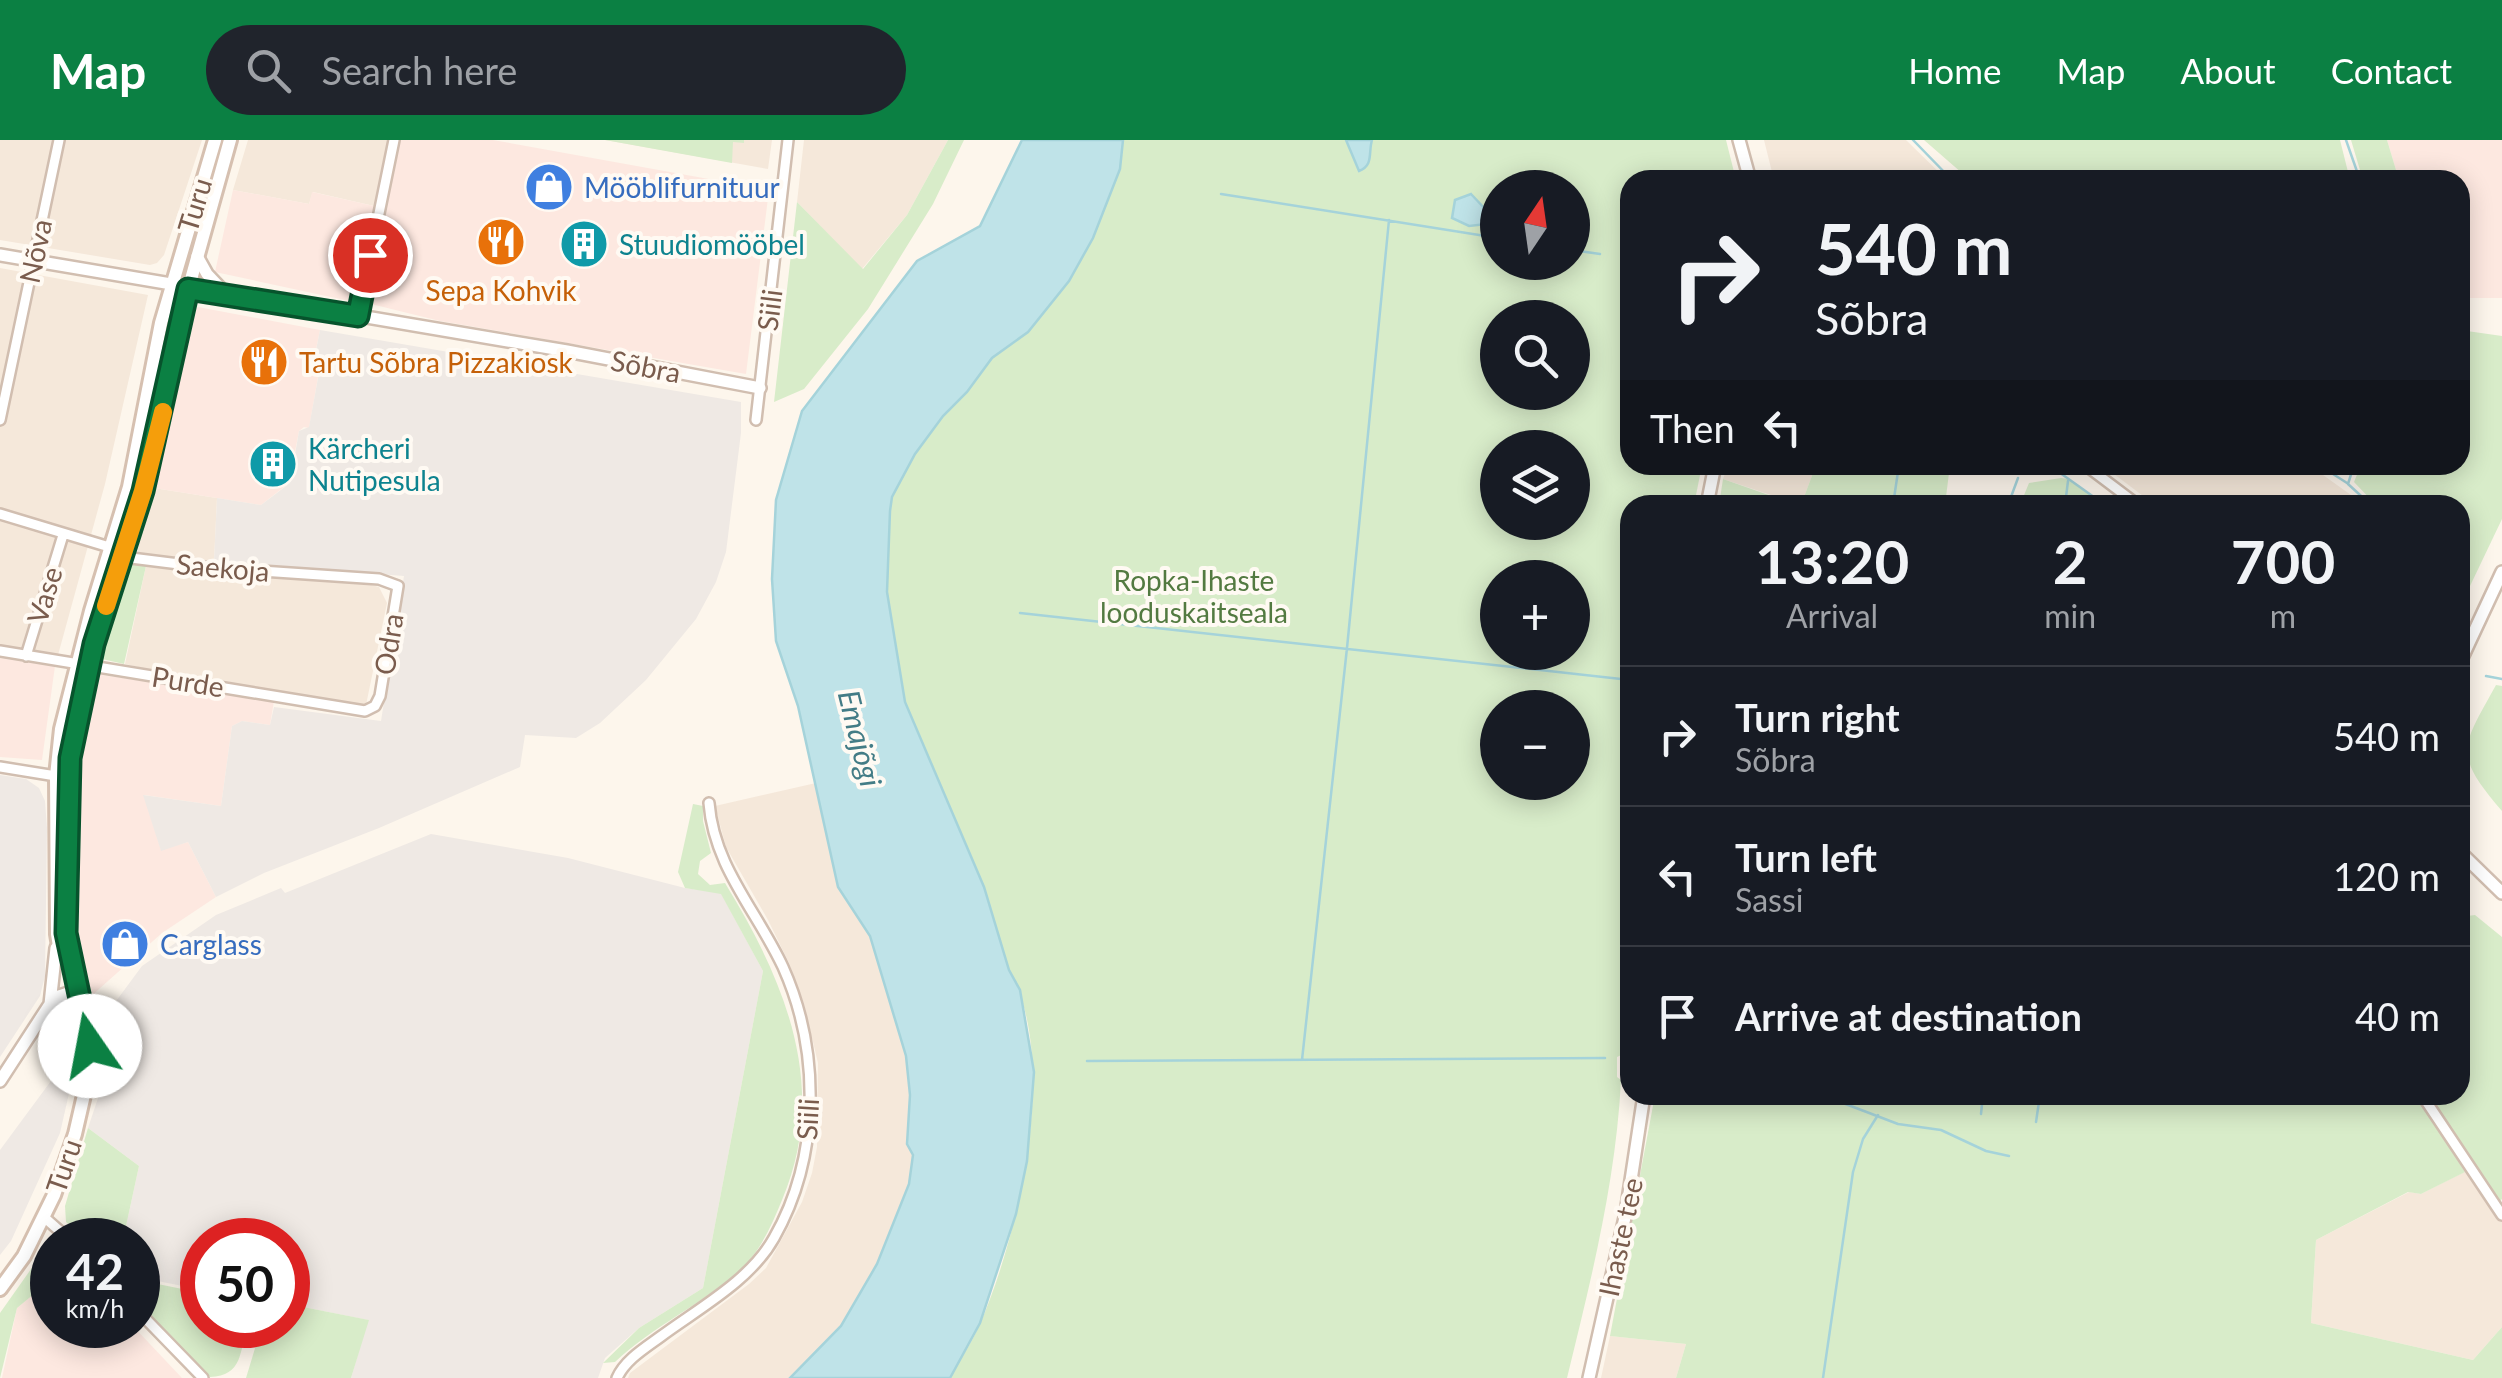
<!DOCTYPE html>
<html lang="en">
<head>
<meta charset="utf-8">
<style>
  body { margin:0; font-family:Lato,sans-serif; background:#20242c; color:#f1f3f6; height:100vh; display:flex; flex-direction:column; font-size:38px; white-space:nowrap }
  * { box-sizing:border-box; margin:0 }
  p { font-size:32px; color:#9ea1a6 }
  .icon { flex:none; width:55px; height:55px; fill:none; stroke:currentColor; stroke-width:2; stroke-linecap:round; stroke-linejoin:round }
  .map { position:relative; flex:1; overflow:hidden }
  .details { position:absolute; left:1620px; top:355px; width:850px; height:610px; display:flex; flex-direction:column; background:#171b24; border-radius:30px; box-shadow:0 5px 25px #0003 }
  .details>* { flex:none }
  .banner { position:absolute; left:1620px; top:30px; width:850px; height:305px; border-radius:30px; box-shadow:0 5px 25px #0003; background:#171b24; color:#f1f3f6; overflow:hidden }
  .needle { width:65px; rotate:13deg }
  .controls { position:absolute; left:1480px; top:30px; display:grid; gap:20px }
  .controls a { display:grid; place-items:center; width:110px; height:110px; border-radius:50%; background:#171b24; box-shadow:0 5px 25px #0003; font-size:50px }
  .speed { position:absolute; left:30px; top:1078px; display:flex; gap:20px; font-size:50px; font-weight:700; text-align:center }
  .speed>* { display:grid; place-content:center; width:130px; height:130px; border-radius:50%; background:#171b24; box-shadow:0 5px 25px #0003; line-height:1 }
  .speed small { font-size:25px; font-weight:400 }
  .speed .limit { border:15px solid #d22; background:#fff; color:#111 }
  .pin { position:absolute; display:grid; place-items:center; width:85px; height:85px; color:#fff; margin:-42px; border:5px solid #fff; border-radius:50%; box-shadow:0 2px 10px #0007 }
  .me { position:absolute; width:110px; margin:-55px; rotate:348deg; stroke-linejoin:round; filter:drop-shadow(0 0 8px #0008) }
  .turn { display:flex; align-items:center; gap:35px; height:210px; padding:0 30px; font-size:45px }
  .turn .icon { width:130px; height:130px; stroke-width:2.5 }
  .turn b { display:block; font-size:70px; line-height:85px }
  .then { display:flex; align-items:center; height:95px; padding:0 30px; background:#0003; gap:20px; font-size:38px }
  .eta { display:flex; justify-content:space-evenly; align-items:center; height:170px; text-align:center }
  .eta b { font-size:60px; font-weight:700; line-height:70px }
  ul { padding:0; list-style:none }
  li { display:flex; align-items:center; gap:30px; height:140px; padding:0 30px; border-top:2px solid #363941 }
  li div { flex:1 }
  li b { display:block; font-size:38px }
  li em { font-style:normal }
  header { display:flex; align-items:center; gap:60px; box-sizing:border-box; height:140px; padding:0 50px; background:#0b8043; color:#fff }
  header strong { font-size:48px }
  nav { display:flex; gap:55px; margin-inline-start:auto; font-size:35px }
  .search { width:700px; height:90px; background:#20242c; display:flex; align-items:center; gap:25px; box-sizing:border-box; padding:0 35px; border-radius:55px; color:#9ea1a6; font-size:38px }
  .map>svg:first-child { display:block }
  .residential { fill:#f5e8da }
  .commercial { fill:#fde8e0 }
  .industrial { fill:#efe9e4 }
  .green { fill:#d8ecc9; fill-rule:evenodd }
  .water { fill:#bfe3e8; stroke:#a5d3da; stroke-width:2.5 }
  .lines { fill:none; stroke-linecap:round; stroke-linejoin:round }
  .stream { stroke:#a5d3da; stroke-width:2.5 }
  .minor-casing { stroke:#d1beb0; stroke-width:14 }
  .tertiary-casing { stroke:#d1beb0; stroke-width:16 }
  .secondary-casing { stroke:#d6c0b0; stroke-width:18 }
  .minor { stroke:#fff; stroke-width:9 }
  .tertiary { stroke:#fff; stroke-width:11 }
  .secondary { stroke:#fff; stroke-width:12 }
  .route-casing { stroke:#07532c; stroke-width:25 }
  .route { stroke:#0b8043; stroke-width:18 }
  .slow { stroke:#f59e0b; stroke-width:18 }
  .labels { text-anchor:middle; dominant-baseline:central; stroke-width:8; stroke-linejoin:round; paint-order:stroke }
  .shop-label { font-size:28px; fill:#366cbe; stroke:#fffaf3; text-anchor:start }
  .street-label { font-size:28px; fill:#7a5c4d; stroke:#fffaf3 }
  .culture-label { font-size:28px; fill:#0d838f; stroke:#fffaf3; text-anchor:start }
  .food-label { font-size:28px; fill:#c56008; stroke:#fffaf3 }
  .park-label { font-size:28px; fill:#537a41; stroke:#fffaf3 }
  .water-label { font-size:30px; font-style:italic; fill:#437c86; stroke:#fffaf3 }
</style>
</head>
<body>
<header>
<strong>Map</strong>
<div class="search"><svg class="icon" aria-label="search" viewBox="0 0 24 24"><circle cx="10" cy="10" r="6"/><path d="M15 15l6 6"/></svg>Search here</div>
<nav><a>Home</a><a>Map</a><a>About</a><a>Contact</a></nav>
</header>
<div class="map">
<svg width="2502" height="1238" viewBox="0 0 2502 1238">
  <rect width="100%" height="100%" fill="#fdf6ec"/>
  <path class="residential" d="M 0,0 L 202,0 L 164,115 L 157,123 L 150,125 L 0,100 Z
    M 248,0 L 389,0 L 374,66 L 313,52 L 309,64 L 233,50 Z
    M 605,0 L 772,0 L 768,29 Z
    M 804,0 L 948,0 L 907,75 L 862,129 L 797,62 Z
    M 1764,0 L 1906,0 L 1947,40 L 1774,40 Z
    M 0,128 L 148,155 L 105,344 L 55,526 L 0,518 Z
    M 1728,325 L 1816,325 L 1801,365 L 1723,339 Z
    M 2102,325 L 2309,325 L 2365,365 L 2155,365 Z
    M 154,348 L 217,358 L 214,421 L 137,414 L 147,363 Z
    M 146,426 L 360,442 L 379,447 L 387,463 L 366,565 L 173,535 L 125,524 Z
    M 816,643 L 838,747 L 870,796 L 906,916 L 910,955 L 907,1004 L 913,1015 L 909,1044 L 877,1123 L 841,1186 L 790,1238 L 628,1238 L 630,1233 L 749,1144 L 766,1128 L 802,1062 L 812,1033 L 817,1007 L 818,923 L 804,864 L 789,823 L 768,780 L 726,707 L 715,666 Z
    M 2472,1028 L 2502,1075 L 2502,1187 L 2473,1220 L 2311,1183 L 2316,1100 L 2409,1052 L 2421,1054 Z
    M 1610,1196 L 1686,1204 L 1676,1238 L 1601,1238 Z"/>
  <path class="commercial" d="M 400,0 L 493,0 L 769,50 L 746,234 L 440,181 L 367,163 Z
    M 2387,0 L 2502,0 L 2502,158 L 2460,158 L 2460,40 L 2399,40 Z
    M 233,50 L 309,64 L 312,52 L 374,66 L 354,162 L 215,132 Z
    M 198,167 L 320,190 L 313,224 L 320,226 L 309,288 L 304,287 L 299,291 L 289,343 L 261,365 L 154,348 L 194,171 Z
    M 0,518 L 55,526 L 42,620 L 0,617 Z
    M 96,534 L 274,561 L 270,585 L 242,581 L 232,586 L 221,666 L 144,655 L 161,710 L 188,702 L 216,757 L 162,793 L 90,857 L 75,789 L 77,656 L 79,615 Z
    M 51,1139 L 52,1185 L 132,1185 L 182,1238 L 2,1238 L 17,1168 Z"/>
  <path class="industrial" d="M 320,190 L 741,262 L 741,293 L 726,412 L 716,442 L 696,479 L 646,540 L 600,583 L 576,598 L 525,595 L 520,627 L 379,688 L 264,733 L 216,757 L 188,702 L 161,711 L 143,655 L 221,666 L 232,586 L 242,581 L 270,585 L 274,567 L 381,581 L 404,436 L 214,421 L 217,358 L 261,365 L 290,343 L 299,291 L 309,287 L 320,227 L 313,225 Z
    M 0,635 L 26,639 L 39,648 L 45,661 L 47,688 L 45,836 L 40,856 L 0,917 Z
    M 431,694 L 568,718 L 685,748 L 721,753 L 763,831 L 703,1148 L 639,1188 L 605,1218 L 598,1238 L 351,1238 L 368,1180 L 288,1164 L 288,1100 L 202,1100 L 202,1150 L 138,1137 L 138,1100 L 123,1100 L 139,1026 L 88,988 L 105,937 L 137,921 L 108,872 L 142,826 L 216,775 L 281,748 L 285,753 Z
    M 62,926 L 75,927 L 60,993 L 11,1101 L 0,1115 L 0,1010 Z"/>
  <path class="green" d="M 605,0 L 744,0 L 744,3 L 733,2 L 732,23 Z
    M 948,0 L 964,0 L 933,64 L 868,169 L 804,249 L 774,262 L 797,62 L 863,129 L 907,75 Z
    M 1123,0 L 1726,0 L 1736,40 L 1630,40 L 1630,325 L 1702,325 L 1694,365 L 1630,365 L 1630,911 L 1617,917 L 1617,937 L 1621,940 C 1616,1041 1591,1140 1567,1238 L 950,1238 C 960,1220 972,1202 980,1184 C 1019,1094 1060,919 1009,830 L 905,562 L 887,452 L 890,371 L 892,357 L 915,314 L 943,276 L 967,252 L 992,218 L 1028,192 L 1069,141 L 1093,98 L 1120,30 ZM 1498,48 L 1572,48 L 1572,122 L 1498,122 ZM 1498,178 L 1572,178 L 1572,252 L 1498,252 ZM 1498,308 L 1572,308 L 1572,382 L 1498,382 ZM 1498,438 L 1572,438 L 1572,512 L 1498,512 ZM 1498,568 L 1572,568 L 1572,642 L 1498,642 Z
    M 1924,0 L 2340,0 L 2350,40 L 1970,40 Z
    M 2351,0 L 2387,0 L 2399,40 L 2363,40 Z
    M 2460,190 L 2502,196 L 2502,379 L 2460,467 L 2460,365 L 2376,365 L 2354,342 L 2361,325 L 2460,325 Z
    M 1816,325 L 1950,325 L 1945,365 L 1801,365 Z
    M 2061,338 L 2068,339 L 2105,365 L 2020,365 L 2029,343 Z
    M 1723,339 L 1797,365 L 1719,365 Z
    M 131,424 L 146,426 L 124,524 L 102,519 Z
    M 2496,545 L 2502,546 L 2502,671 C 2452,613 2462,607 2496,545 Z
    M 693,664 L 703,666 L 703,681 L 711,713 L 700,721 L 698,734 L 710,745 L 725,743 C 785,841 830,947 782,1060 C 772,1084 762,1108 744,1126 C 706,1163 654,1185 615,1222 L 603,1223 L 639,1188 L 703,1148 L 763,831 L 721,754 L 685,748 L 678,732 Z
    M 2475,775 L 2502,797 L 2502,1059 L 2496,1065 L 2422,955 L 2460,955 L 2460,783 L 2464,783 L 2467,776 Z
    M 1655,955 L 2416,955 L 2465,1032 L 2421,1054 L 2408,1052 L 2316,1100 L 2311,1183 L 2473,1220 L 2502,1187 L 2502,1238 L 1676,1238 L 1686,1204 L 1610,1196 Z
    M 88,988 L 139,1026 L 123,1100 L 85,1100 L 66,1082 L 65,1066 Z
    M 52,1115 L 52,1139 L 17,1168 L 0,1238 L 0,1173 L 36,1122 Z
    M 138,1140 L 202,1153 L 202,1185 L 247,1185 C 240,1211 243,1236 210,1237 L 138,1162 Z
    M 288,1164 L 369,1180 L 351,1238 L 246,1238 L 262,1185 L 288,1185 Z"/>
  <path class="water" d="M 1022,0 L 1123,0 L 1120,29 L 1093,98 L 1069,141 L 1028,192 L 992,218 L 967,252 L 943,276 L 915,314 L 892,357 L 890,371 L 887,452 L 905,562 L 984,747 L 1009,830 L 1020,850 L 1034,932 L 1027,1021 L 1016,1074 L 980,1183 L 950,1238 L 790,1238 L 841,1186 L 877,1124 L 909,1044 L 913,1015 L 907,1004 L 910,955 L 906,916 L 870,796 L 838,747 L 798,566 L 776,501 L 772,439 L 776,360 L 802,271 L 917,121 L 980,86 Z
    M 1346,0 L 1372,0 C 1368,13 1374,25 1359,31 Z
    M 1471,54 L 1486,70 L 1487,84 L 1469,86 L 1452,78 L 1455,60 Z"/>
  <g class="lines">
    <path class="stream" d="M 1913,0 L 1952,40
      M 2346,0 L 2360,40
      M 1221,54 L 1498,98
      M 1572,110 L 1600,114
      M 2049,325 L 2105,365
      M 2319,325 L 2347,343
      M 2354,325 L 2348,344 L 2371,365
      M 1893,365 L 1899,325
      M 2008,365 L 2018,338
      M 2065,365 L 2068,341
      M 1020,473 L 1630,540
      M 2486,536 L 2502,539
      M 1302,920 L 1347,508 L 1389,80
      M 1087,921 L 1605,918
      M 1822,955 L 1898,984 L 1941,990 L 1986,1011 L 2009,1016
      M 1981,974 L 1983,955
      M 2036,982 L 2040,955
      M 1823,1238 L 1853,1032 L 1863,999 L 1878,975"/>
    <g class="minor-casing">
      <path id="minor" d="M 358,176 L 394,0
        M 0,280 L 59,0
        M 756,280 L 788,0
        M 2085,325 L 2138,365
        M 0,374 L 106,406 L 131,418 L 203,427 L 379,439 L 398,446 L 380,556 L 375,566 L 365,571 L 0,511
        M 26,516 L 63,395
        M 0,627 L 62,637
        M 2422,955 L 2502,1075
        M 45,1078 L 70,1100
        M 138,1171 L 203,1238
        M 617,1238 C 625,1220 645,1208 660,1197 C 699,1168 750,1141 774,1098 C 820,1017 821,912 783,827 C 757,771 714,727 709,663"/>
    </g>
    <g class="tertiary-casing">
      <path id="tertiary" d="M 1739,0 L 1750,40
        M 0,115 L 567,211 L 760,248
        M 197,116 L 207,134 L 226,154
        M 1707,365 L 1715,325
        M 2460,522 L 2502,432
        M 2460,712 L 2502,753
        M 50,864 L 56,808
        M 50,864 L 64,865 L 77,874
        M 0,941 L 50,864 L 56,857 L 77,850
        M 1589,1238 L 1626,1073 L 1644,955"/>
    </g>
    <g class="secondary-casing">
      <path id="secondary" d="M 61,818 L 57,794 L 56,636 L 61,589 L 91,471 L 129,347 L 161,183 L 215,0
        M 0,1149 L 24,1116 L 54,1055 L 75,994 L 90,929 L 85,873 L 72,833 L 66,793 L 70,618 L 88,527 L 143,351 L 162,273 L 183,168 L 230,0"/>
    </g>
    <use href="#minor" class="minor"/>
    <use href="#tertiary" class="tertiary"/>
    <use href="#secondary" class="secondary"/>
  </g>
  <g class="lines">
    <g class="route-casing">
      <path id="route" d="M 90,906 L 66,793 L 70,618 L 94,504 L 143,351 L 188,149 L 358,176 L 370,115"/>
    </g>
    <use href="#route" class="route"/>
    <path class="slow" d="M 106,466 L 143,351 L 163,272"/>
  </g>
  <defs>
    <g id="shop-disc" transform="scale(2.5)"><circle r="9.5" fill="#3f7fe0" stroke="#fffaf3"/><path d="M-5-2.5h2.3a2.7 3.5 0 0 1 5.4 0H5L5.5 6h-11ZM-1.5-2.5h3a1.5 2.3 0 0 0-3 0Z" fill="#fff"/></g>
    <g id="restaurant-disc" transform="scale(2.5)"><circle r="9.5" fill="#e8710a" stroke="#fffaf3"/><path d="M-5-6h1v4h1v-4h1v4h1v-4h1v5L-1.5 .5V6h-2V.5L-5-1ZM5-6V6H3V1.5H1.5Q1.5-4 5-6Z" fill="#fff"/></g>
    <g id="building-disc" transform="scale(2.5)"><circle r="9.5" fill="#0f9aa8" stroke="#fffaf3"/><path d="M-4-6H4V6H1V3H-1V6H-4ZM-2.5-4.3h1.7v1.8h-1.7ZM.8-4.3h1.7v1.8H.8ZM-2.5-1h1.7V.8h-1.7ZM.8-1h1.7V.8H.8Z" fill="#fff"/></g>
  </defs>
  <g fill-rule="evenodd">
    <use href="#shop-disc" x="549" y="47"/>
    <use href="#restaurant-disc" x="501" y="102"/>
    <use href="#building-disc" x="584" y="104"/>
    <use href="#restaurant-disc" x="264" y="222"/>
    <use href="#building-disc" x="273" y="324"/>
    <use href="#shop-disc" x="125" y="804"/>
  </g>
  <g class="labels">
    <g class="shop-label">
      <text x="584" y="47">Mööblifurnituur</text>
      <text x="160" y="804">Carglass</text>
    </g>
    <g class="street-label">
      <text transform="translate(194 65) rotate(-73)">Turu</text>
      <text transform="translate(35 111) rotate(-78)">Nõva</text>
      <text transform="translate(769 170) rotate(-83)">Siili</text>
      <text transform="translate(646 226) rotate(11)">Sõbra</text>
      <text transform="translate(223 427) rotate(5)">Saekoja</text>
      <text transform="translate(44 455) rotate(-73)">Vase</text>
      <text transform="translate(388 504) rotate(-81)">Odra</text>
      <text transform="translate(188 541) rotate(9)">Purde</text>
      <text transform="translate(807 979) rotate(-87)">Siili</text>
      <text transform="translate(63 1026) rotate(-71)">Turu</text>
      <text transform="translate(1620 1097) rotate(-78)">Ihaste tee</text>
    </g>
    <g class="culture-label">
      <text x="619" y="104">Stuudiomööbel</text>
      <text x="308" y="308">Kärcheri<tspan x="308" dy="32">Nutipesula</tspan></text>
    </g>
    <g class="food-label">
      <text x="501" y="150">Sepa Kohvik</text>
      <text x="299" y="222" text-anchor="start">Tartu Sõbra Pizzakiosk</text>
    </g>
    <g class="park-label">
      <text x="1194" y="440">Ropka-Ihaste<tspan x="1194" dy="32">looduskaitseala</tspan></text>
    </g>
    <g class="water-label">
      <text transform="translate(861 598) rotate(76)">Emajõgi</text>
    </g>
  </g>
</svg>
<div class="controls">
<a><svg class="needle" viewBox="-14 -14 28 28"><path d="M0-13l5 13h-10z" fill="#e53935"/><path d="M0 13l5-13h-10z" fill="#9ea1a6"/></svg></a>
<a><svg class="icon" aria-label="search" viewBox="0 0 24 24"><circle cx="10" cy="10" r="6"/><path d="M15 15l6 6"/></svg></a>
<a><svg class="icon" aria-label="layers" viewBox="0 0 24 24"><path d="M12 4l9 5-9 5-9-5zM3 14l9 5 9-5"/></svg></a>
<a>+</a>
<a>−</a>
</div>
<div class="speed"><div>42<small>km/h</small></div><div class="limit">50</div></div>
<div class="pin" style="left:370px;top:115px;background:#d93025"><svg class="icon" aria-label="arrive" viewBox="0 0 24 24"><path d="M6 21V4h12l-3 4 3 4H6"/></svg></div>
<svg class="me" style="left:90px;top:906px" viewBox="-20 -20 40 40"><circle r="19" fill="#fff"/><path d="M0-13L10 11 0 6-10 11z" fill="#0b8043"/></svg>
<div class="banner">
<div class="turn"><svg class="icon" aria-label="right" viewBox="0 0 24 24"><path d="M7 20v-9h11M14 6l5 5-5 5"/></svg><div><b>540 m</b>Sõbra</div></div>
<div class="then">Then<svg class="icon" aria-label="left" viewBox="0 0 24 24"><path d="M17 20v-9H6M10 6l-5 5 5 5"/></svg></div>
</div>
<section class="details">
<div class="eta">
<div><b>13:20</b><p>Arrival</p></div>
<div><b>2</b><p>min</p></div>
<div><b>700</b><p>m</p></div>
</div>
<ul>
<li><svg class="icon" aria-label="right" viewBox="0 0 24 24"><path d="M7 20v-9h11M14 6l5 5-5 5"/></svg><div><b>Turn right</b><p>Sõbra</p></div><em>540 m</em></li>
<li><svg class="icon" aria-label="left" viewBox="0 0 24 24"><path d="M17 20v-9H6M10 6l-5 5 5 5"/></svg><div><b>Turn left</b><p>Sassi</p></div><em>120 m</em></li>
<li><svg class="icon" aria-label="arrive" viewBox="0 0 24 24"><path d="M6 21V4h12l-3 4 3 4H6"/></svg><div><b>Arrive at destination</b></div><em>40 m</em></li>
</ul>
</section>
</div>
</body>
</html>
